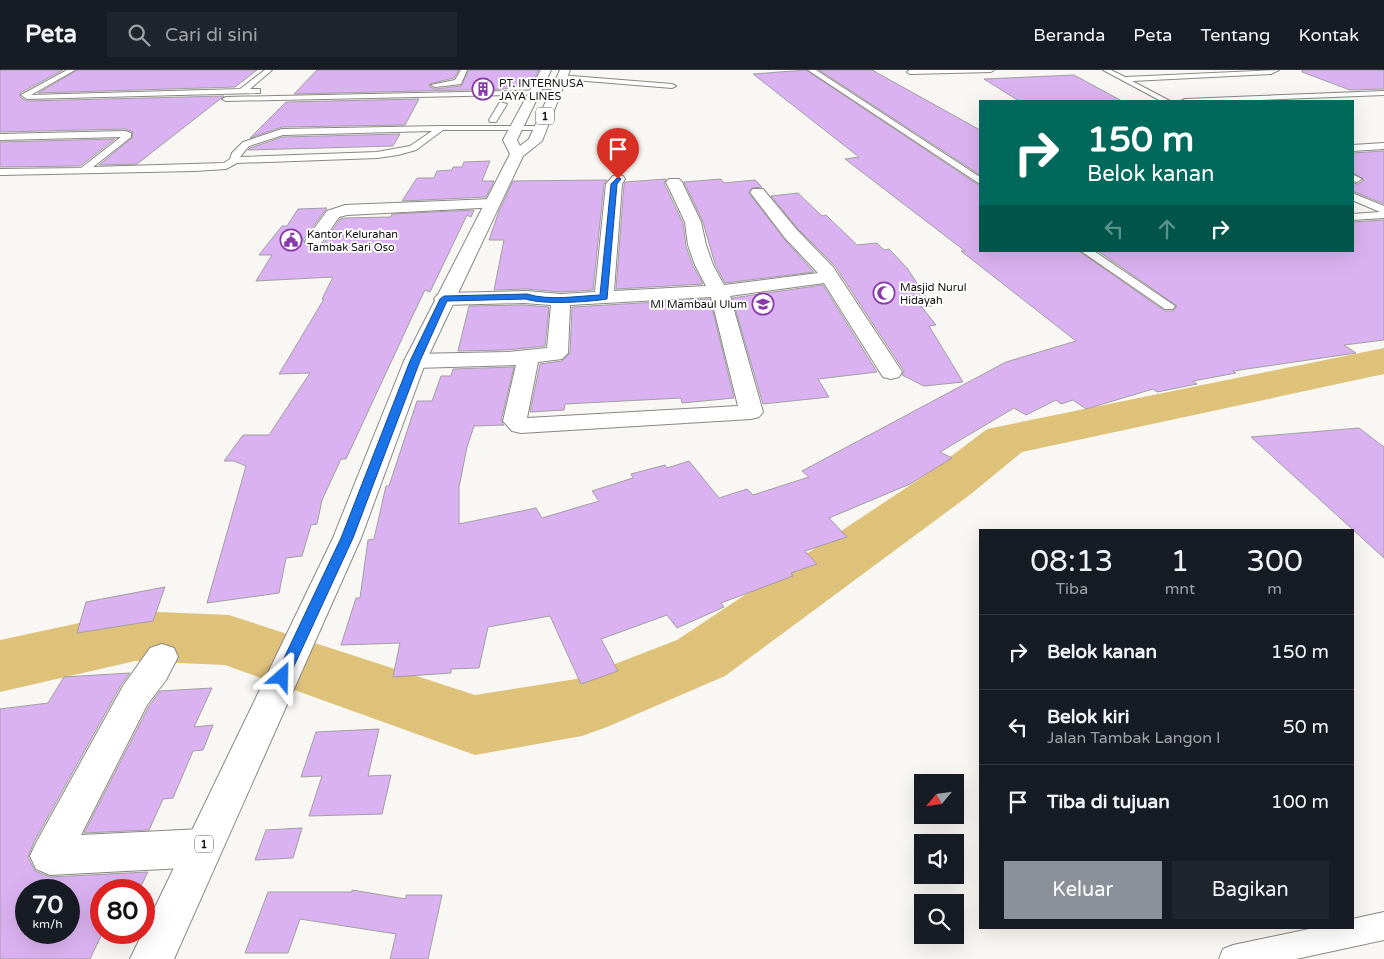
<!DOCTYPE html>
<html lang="id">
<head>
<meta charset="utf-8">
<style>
  body { margin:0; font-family:"Varela Round",sans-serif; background:#20242c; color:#f1f3f6; height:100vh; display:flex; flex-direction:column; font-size:19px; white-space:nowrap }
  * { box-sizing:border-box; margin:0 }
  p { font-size:16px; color:#9ea1a6 }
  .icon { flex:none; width:28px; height:28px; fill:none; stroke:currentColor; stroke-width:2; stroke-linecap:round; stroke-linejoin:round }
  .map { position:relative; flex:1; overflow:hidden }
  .side { position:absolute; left:979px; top:459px; width:375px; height:400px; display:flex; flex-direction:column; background:#171b24; border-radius:0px; box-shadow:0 5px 20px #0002 }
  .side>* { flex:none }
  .banner { position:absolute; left:979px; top:30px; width:375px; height:152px; border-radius:0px; box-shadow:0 5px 20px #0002; background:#00695c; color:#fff; overflow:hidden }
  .needle { width:32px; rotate:241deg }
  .controls { position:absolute; left:914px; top:704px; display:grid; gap:10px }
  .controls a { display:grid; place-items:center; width:50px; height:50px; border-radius:0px; background:#171b24; box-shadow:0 5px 20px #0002; font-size:25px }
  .speed { position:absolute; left:15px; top:809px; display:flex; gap:10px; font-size:25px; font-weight:700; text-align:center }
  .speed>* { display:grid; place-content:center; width:65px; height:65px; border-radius:50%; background:#171b24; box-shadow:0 5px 20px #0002; line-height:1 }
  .speed small { font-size:12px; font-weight:400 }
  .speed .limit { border:8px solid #d22; background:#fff; color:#111 }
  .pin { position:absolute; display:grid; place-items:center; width:42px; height:42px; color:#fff; margin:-51px -21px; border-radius:50% 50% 50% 0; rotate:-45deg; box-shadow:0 0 5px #0007 }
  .pin .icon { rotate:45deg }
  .me { position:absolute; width:55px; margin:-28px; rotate:25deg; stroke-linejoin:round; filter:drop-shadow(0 0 4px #0008) }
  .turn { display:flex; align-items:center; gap:18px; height:105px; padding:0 25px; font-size:22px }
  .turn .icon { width:65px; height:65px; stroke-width:2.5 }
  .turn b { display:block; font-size:35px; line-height:42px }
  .lanes { display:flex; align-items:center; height:48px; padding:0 25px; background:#0003; justify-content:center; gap:25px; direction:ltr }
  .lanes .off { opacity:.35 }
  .eta { display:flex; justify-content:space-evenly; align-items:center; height:85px; text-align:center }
  .eta b { font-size:30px; font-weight:600; line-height:35px }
  .primary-button { display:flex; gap:10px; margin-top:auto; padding:10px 25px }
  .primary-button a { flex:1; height:58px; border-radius:0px; background:#8c9099; color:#fff; font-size:20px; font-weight:600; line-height:58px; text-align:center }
  .primary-button a+a { background:#20242c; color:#f1f3f6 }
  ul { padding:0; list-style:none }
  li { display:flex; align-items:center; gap:15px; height:75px; padding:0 25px; border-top:1px solid #363941 }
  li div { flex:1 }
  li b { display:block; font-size:19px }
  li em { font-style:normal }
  header { display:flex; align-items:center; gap:30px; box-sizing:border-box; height:70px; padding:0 25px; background:#171b24; border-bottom:1px solid #363941 }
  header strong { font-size:24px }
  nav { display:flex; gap:28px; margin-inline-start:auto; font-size:18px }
  .search { width:350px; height:45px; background:#20242c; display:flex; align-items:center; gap:12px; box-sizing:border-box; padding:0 18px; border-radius:0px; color:#9ea1a6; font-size:19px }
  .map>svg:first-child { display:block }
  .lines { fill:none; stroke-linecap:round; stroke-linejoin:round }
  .river { fill:#dfc27a; fill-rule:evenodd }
  .building { fill:#dbb2f1; stroke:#a19ea2; fill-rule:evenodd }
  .service-casing { stroke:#898783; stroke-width:2 }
  .minor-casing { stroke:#898783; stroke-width:2 }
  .trunk-casing { stroke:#898783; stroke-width:2 }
  .service { fill:#fff; fill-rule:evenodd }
  .minor { fill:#fff; fill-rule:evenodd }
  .trunk { fill:#fff; fill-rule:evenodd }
  .route { fill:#1a73e8; stroke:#114b97 }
  .labels { text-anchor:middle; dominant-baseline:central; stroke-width:4; stroke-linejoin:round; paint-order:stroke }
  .far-poi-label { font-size:11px; fill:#11100e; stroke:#fff; text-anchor:start }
  .shield { fill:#fff; stroke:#585856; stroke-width:1 }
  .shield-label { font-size:11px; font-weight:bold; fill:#11100e }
</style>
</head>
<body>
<header>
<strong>Peta</strong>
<div class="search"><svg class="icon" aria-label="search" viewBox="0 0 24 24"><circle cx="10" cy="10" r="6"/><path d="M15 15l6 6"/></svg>Cari di sini</div>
<nav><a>Beranda</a><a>Peta</a><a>Tentang</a><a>Kontak</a></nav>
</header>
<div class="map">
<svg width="1384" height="889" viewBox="0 0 1384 889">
  <rect width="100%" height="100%" fill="#f9f7f3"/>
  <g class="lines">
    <path class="river" d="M 1384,278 L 1384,304 L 1022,382 L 971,424 L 725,606 L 607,657 L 582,666 L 475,685 L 225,595 L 135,591 L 0,622 L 0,570 L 135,541 L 229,545 L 475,625 L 576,609 L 677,570 L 933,400 L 987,359 Z"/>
  </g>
  <path class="building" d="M 0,0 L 63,0 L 20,23 L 20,27 L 27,31 L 224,26 L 137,94 L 99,95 L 132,68 L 133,62 L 125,59 L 0,62 Z
    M 77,0 L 257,0 L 235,17 L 38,23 Z
    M 317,0 L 459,0 L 454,8 L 429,14 L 430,17 L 435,19 L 461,16 L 469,0 L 539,0 L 532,13 L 504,19 L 294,24 Z
    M 806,0 L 980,116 L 980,181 L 1079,181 L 1165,241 L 1173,241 L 1177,236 L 1098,181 L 1352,181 L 1352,152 L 1384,150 L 1384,270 L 1344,275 L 1356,283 L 1233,301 L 1236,303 L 1193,311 L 1197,314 L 1157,322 L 1153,319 L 1086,339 L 1073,330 L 1061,334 L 1056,330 L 1026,345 L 1014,338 L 940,382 L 952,388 L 910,414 L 829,448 L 847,467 L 805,481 L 817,494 L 791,503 L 793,506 L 721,533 L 724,537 L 677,558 L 667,545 L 601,569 L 618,601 L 581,614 L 550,546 L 488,557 L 479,598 L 451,599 L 451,603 L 393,607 L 400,573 L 341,575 L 356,528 L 360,528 L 368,470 L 374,469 L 386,416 L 389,416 L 417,331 L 432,331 L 441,306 L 451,306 L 453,299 L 514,297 L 501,351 L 504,355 L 474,356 L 467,377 L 459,417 L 459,454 L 536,438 L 542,448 L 599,431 L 592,421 L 633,408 L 631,404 L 665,395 L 667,398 L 689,391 L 719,428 L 747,419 L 753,425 L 809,407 L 802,401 L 1006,292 L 1076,271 L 961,181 L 965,181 L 845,89 L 859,87 L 753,4 Z
    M 819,0 L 872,0 L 980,60 L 980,105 Z
    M 1302,0 L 1384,0 L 1384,19 L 1350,20 L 1302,2 Z
    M 1074,5 L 1122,31 L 1019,31 L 984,9 Z
    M 419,29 L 405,55 L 282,57 L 250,68 L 286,32 Z
    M 400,64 L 393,76 L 248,80 L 250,78 L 283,67 Z
    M 115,69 L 80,96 L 0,97 L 0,72 Z
    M 1384,81 L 1384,134 L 1352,121 L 1352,113 L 1358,114 L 1364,110 L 1352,102 L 1352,83 Z
    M 490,91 L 482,111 L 494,111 L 486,127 L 402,131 L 417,108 L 434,108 L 437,101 L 452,100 L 453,97 L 462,97 L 464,92 Z
    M 666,109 L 664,113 L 683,153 L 686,176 L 693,196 L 703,214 L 616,219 L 624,115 L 625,112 Z
    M 721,109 L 724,113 L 755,110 L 762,117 L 752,118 L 749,123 L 784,169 L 814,202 L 725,213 L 715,194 L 703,152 L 684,112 Z
    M 607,110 L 604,114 L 593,220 L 561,222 L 527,219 L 494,220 L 504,170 L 489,170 L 499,141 L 513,111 Z
    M 798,123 L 822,146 L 826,145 L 857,175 L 877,173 L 884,180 L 889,179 L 907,198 L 932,236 L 921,236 L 936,255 L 929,256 L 963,312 L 924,316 L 902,305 L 904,301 L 835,196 L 798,159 L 771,126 Z
    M 327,138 L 303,170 L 308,177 L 322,176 L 340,149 L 344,148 L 391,147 L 392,144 L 474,140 L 471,147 L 467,145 L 430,222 L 425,220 L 411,249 L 346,389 L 341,389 L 322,430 L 317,454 L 311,455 L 302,486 L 286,488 L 279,523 L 207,533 L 246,396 L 234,391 L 224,391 L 243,365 L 269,365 L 310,303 L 279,304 L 324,229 L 322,229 L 333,207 L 256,211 L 272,185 L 259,185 L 282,156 L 287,156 L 298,139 Z
    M 823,215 L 877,302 L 818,309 L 829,327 L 763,334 L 732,228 Z
    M 710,229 L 734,328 L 682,333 L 681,328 L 565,334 L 564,340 L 530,342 L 540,294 L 562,291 L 570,283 L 572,237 Z
    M 524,235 L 549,237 L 545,276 L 507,280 L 458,281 L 469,236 Z
    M 1359,358 L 1384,377 L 1384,488 L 1251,367 Z
    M 165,517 L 153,551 L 77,563 L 86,532 Z
    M 130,603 L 121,615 L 34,772 L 28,787 L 35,801 L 50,807 L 148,802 L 139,820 L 101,820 L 103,862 L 90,889 L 0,889 L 0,639 L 48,633 L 64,607 ZM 26,820 L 69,820 L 69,862 L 26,862 Z
    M 212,618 L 194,657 L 213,655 L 203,680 L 193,681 L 173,728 L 163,729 L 149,760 L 84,763 L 149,636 L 160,621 Z
    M 379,659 L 368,706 L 391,705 L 382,744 L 309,746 L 322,706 L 301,707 L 316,662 Z
    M 302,758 L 293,788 L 255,790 L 266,760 Z
    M 352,820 L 406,829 L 406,825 L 442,825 L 428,889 L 390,889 L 396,864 L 300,849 L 288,883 L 245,883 L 268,822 L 352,822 Z"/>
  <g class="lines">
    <g class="service-casing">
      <path id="service" d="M 67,0 L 75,0 L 31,25 L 240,19 L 265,0 L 272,0 L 250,19 L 260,19 L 260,23 L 257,23 L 27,29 L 21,25 Z
        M 461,0 L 467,0 L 461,14 L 435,17 L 431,15 L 455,10 Z
        M 808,0 L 816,0 L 980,107 L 980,114 Z
        M 994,0 L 991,2 L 910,4 L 907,2 L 910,0 Z
        M 1103,0 L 1111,0 L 1125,7 L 1279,0 L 1271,4 L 1132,11 L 1170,31 L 1161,31 Z
        M 559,5 L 672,14 L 676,16 L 672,18 L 562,9 L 558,7 Z
        M 558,20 L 558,24 L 555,24 L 226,31 L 222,29 L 226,27 Z
        M 1384,21 L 1384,25 L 1236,31 L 1181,31 L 1185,29 Z
        M 500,32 L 507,34 L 496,52 L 490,52 L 489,50 Z
        M 441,56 L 540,56 L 544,58 L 540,60 L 443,60 L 416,80 L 398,85 L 377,88 L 237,93 L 226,99 L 195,101 L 0,105 L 0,99 L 81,98 L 121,67 L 0,70 L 0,64 L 125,61 L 131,63 L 131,67 L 93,97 L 224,93 L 230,89 L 232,83 L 243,72 L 282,59 ZM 432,61 L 410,76 L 377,82 L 240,87 L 249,76 L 283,65 Z
        M 1384,73 L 1384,79 L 1352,81 L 1352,75 Z
        M 1352,104 L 1362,109 L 1357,112 L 1352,111 Z
        M 1352,123 L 1384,136 L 1384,148 L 1352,150 L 1352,144 L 1380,142 L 1352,130 Z
        M 1081,181 L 1094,181 L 1175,236 L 1173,239 L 1165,239 Z
        M 1384,842 L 1384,870 L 1296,889 L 1219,889 L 1223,879 L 1233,875 L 1314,858 L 1352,858 L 1352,849 Z"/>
    </g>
    <g class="minor-casing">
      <path id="minor" d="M 618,105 L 623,106 L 625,109 L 622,114 L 614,221 L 706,216 L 695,195 L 688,175 L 685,152 L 666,112 L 669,109 L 679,109 L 682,112 L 701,152 L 706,175 L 713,195 L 724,215 L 818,203 L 785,168 L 750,122 L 753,119 L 763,119 L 797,160 L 833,197 L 902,302 L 899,307 L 891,309 L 883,307 L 824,213 L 730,226 L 763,342 L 759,347 L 751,349 L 521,363 L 512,361 L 503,351 L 516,295 L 415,298 L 407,296 L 404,291 L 407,286 L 415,284 L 507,282 L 547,278 L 551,235 L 524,233 L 444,235 L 437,233 L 434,229 L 437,225 L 444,223 L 527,221 L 561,224 L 595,222 L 606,114 L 613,106 ZM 711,227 L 738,336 L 527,348 L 538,292 L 562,289 L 568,283 L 570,235 Z
        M 492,129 L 498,131 L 500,134 L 498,137 L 347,145 L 339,147 L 320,175 L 314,176 L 308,175 L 305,171 L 327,141 L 345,135 Z
        M 162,574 L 174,578 L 178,587 L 166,610 L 147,635 L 81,765 L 202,759 L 216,765 L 222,778 L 216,791 L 202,797 L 50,805 L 36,799 L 30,786 L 36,773 L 123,616 L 150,578 Z"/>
    </g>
    <g class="trunk-casing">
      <path id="trunk" d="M 541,0 L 551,0 L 517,70 L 520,76 L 529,69 L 560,0 L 570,0 L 542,71 L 523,86 L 426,291 L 361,468 L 174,889 L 130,889 L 333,468 L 404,291 L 510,84 L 503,70 Z"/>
    </g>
    <use href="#service" class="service"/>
    <use href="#minor" class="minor"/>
    <use href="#trunk" class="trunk"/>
  </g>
  <path class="route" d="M 618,107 L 621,109 L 617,114 L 607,229 C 589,232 542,235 526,229 L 447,231 L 420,291 L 353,468 L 289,607 L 287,611 L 282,613 L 277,611 L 275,607 L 341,468 L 410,291 L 440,229 L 444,226 L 527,224 C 550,231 577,226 600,225 L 611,114 Z"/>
  <defs>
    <g id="building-ring" transform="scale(1.125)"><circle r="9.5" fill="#fff" stroke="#883aaa" stroke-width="1.5"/><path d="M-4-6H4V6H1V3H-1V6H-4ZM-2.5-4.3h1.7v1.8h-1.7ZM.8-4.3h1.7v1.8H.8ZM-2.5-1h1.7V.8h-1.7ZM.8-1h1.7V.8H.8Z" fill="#883aaa"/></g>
    <g id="civic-ring" transform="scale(1.125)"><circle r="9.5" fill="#fff" stroke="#883aaa" stroke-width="1.5"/><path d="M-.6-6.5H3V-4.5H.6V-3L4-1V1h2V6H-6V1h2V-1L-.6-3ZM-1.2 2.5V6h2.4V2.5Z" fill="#883aaa"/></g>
    <g id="mosque-ring" transform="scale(1.125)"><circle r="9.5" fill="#fff" stroke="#883aaa" stroke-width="1.5"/><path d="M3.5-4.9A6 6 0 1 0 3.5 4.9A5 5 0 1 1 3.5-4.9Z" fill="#883aaa"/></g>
    <g id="school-ring" transform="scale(1.125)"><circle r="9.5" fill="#fff" stroke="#883aaa" stroke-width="1.5"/><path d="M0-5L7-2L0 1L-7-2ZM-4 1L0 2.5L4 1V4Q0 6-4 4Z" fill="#883aaa"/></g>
  </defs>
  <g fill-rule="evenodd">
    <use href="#building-ring" x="483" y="19"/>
    <use href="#civic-ring" x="291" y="170"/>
    <use href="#mosque-ring" x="884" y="223"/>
    <use href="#school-ring" x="763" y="234"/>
  </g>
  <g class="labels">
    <g class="far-poi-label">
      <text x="499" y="13">PT. INTERNUSA<tspan x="499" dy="13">JAYA LINES</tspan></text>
      <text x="307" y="164">Kantor Kelurahan<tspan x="307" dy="13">Tambak Sari Oso</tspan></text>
      <text x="900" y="217">Masjid Nurul<tspan x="900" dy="13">Hidayah</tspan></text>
      <text x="747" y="234" text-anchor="end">MI Mambaul Ulum</text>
    </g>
    <g class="shield">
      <rect x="536" y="37.5" width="18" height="17" rx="4"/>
      <rect x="195" y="765.5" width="18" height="17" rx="4"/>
    </g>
    <g class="shield-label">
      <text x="545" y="46">1</text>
      <text x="204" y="774">1</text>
    </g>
  </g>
</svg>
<div class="controls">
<a><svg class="needle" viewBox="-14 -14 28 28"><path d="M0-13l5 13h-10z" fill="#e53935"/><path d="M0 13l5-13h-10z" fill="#9ea1a6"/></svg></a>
<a><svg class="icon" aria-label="sound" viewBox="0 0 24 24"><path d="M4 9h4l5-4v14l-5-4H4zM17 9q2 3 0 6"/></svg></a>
<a><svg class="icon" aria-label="search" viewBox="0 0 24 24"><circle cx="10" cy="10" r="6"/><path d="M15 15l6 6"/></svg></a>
</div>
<div class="speed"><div>70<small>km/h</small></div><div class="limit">80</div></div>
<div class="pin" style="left:618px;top:109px;background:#d93025"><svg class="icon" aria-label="arrive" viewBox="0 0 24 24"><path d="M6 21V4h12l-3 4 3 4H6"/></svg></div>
<svg class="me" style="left:282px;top:607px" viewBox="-20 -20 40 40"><path d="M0-17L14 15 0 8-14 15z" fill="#1a73e8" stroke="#fff" stroke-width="4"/></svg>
<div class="banner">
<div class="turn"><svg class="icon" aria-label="right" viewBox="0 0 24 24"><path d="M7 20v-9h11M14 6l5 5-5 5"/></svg><div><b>150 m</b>Belok kanan</div></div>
<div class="lanes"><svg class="icon off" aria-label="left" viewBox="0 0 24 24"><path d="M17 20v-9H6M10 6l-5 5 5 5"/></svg><svg class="icon off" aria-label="ahead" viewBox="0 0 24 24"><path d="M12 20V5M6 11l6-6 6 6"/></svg><svg class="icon" aria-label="right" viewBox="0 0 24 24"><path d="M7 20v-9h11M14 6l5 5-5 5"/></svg></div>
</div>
<section class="side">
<div class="eta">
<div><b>08:13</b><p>Tiba</p></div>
<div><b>1</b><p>mnt</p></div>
<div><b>300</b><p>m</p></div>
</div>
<ul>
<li><svg class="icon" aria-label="right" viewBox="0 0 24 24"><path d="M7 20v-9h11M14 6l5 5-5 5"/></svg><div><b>Belok kanan</b></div><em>150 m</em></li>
<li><svg class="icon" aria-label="left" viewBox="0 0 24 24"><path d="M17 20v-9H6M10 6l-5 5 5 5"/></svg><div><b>Belok kiri</b><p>Jalan Tambak Langon I</p></div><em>50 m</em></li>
<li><svg class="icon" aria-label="arrive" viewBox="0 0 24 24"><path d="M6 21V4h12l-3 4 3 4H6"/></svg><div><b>Tiba di tujuan</b></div><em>100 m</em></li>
</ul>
<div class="primary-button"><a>Keluar</a><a>Bagikan</a></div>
</section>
</div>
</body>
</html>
